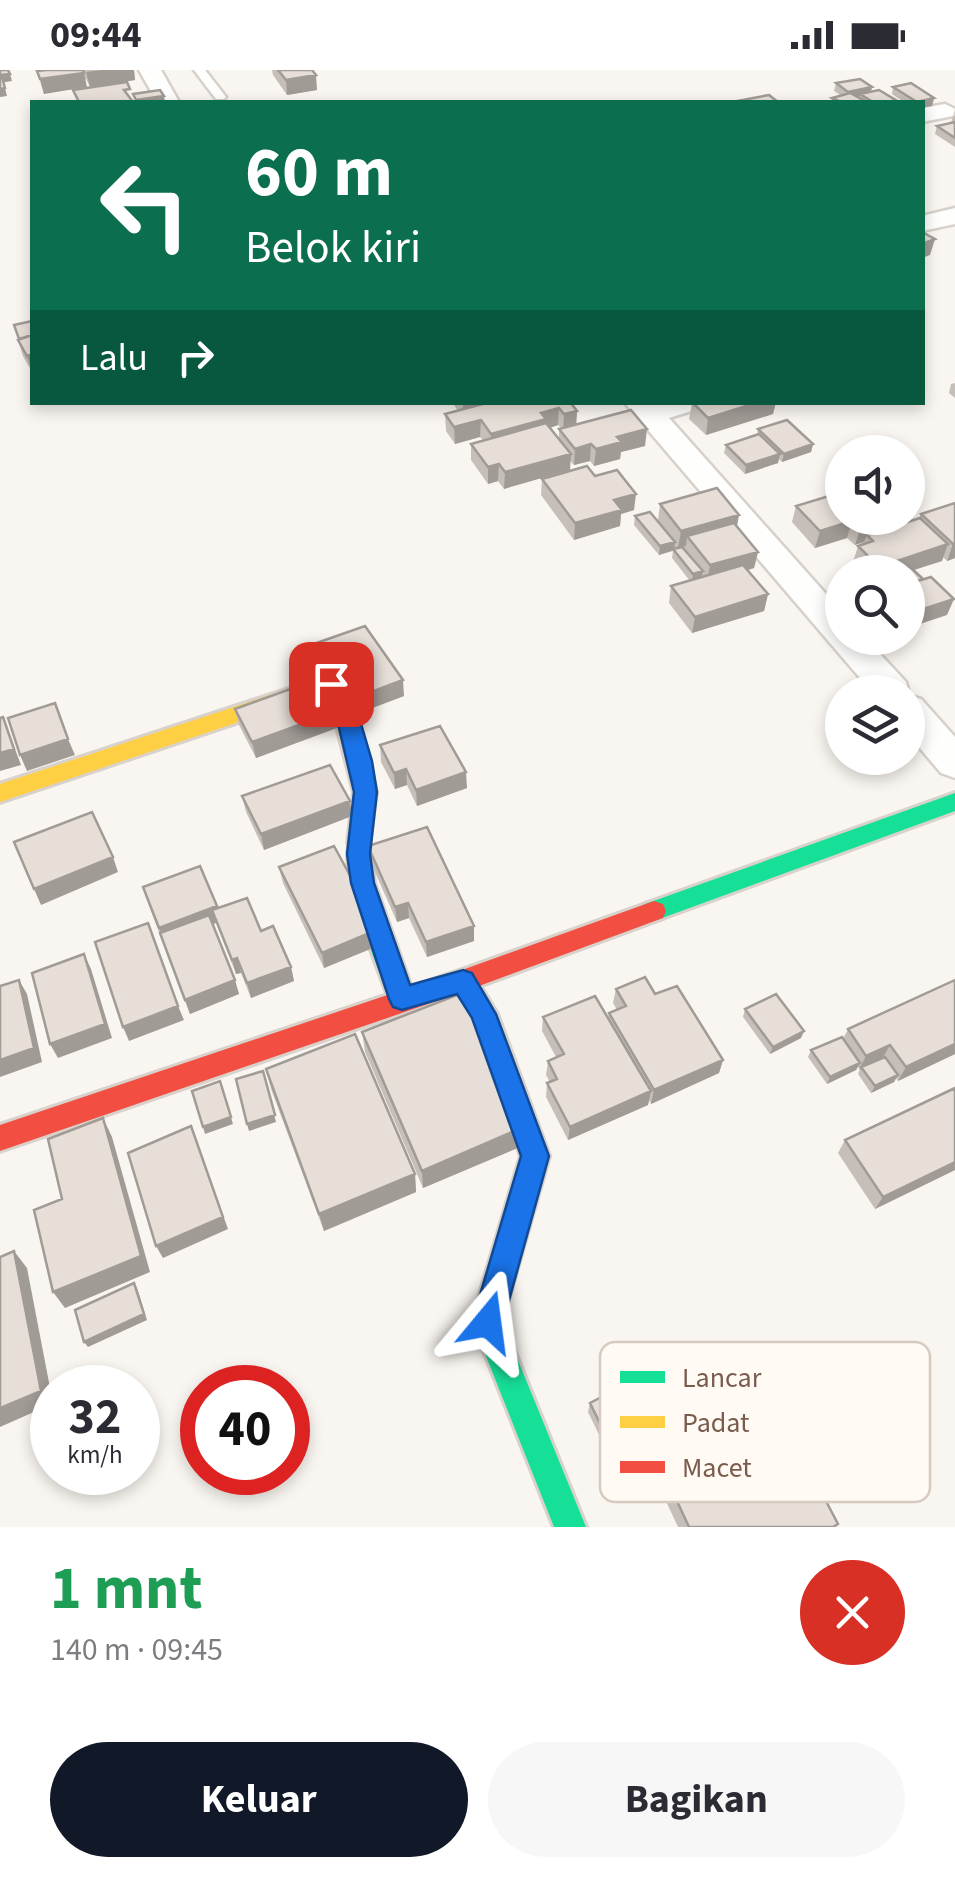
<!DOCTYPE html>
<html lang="id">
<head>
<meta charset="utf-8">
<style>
  body { margin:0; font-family:"Source Sans 3",sans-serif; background:#f7f7f7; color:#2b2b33; height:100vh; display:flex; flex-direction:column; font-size:38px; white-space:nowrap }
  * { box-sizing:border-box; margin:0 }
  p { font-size:32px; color:#7c7c81 }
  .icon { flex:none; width:55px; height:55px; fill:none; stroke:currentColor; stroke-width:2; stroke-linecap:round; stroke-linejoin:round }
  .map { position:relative; height:1457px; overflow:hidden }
  .side { display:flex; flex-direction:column; background:#fff; flex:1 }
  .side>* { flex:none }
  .guide { position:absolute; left:30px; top:30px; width:895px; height:305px; border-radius:0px; box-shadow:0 5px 15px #0003; background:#0b6e4f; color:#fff; overflow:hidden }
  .controls { position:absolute; left:825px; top:365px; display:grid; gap:20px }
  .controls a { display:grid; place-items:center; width:100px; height:100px; border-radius:50%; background:#fff; box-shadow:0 5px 15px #0003; font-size:50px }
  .speed { position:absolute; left:30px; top:1295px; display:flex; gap:20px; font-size:50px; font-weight:700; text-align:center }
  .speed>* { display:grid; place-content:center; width:130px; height:130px; border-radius:50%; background:#fff; box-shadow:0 5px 15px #0003; line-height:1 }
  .speed small { font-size:25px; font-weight:400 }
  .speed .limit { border:15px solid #d22; background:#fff; color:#111 }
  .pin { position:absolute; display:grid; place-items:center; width:85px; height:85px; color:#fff; margin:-42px; border-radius:20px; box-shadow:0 5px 15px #0006 }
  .me { position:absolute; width:110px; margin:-55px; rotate:16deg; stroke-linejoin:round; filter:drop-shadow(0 0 8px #0008) }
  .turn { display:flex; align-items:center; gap:35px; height:210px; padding:0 50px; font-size:45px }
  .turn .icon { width:130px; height:130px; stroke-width:2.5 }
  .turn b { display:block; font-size:70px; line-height:85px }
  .then { display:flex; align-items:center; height:95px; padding:0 50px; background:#0003; gap:20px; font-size:38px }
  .round { display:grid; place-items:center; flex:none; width:105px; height:105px; border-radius:52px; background:#f7f7f7 }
  .headline { display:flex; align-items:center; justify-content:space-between; height:170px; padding:0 50px }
  h1 { font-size:60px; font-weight:700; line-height:75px; color:#1e9e55 }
  .primary-button { display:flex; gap:20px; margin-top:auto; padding:20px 50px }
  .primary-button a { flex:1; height:115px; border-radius:60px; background:#111827; color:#fff; font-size:40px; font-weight:700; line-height:115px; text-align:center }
  .primary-button a+a { background:#f7f7f7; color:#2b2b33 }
  .status { display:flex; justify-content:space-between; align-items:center; height:70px; padding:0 50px; background:#fff; direction:ltr }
  .status svg { height:28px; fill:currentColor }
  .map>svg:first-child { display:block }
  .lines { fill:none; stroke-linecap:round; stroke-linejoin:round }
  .lane-casing { stroke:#d7d1cb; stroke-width:5 }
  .street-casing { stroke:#d7d1cb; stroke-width:5 }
  .fast-casing { stroke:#d9d2cb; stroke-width:6 }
  .slow-casing { stroke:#d9d2cb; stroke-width:6 }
  .jam-casing { stroke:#d9d2cb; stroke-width:6 }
  .lane { fill:#fefefd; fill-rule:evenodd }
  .street { fill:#fefefd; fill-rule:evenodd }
  .fast { fill:#16e098; fill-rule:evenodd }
  .slow { fill:#ffcf43; fill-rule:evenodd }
  .jam { fill:#f24e42; fill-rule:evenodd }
  .wall { fill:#c6bfb9; fill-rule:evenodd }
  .shaded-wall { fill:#a19b96 }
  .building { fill:#e6ded7; stroke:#a19b96; stroke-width:2.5 }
  .route { fill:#1a73e8; stroke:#114b97; stroke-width:2.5 }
  .key { fill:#fffaf3; stroke:#d7cbc1; stroke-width:2.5 }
  .key-label { font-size:28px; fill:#7a5c4d }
</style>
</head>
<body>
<div class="status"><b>09:44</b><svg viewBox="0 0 49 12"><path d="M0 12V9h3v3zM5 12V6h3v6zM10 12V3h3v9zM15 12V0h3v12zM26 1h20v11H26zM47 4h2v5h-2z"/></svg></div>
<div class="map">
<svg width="955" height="1457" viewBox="0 0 955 1457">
  <rect width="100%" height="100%" fill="#f9f5f0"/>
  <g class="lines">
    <g class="lane-casing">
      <path id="lane" d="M 194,0 L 205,0 L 226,27 L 224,29 L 216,29 Z"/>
    </g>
    <g class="street-casing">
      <path id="street" d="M 139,0 L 161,0 L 179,32 L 157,32 Z
        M 945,34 L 955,39 L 953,46 L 922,52 L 922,38 Z
        M 955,138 L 955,154 L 922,161 L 922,146 Z
        M 624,332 L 705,332 L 701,338 L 669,348 L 842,542 L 842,568 L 865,568 L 906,612 L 910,626 L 921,629 L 955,667 L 955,708 L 941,703 L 908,664 L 908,622 L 872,622 Z"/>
    </g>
    <g class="fast-casing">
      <path id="fast" d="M 955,723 L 955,741 L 654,851 L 645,848 L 642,841 L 645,834 Z
        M 360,764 L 368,766 L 374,813 L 415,929 L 411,937 L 402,940 L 393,937 L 389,929 C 377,891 335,803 352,766 Z
        M 463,900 L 472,903 L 497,944 L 549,1086 L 502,1251 L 586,1457 L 554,1457 L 472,1251 L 521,1086 L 473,949 L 450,911 L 454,903 Z"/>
    </g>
    <g class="slow-casing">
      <path id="slow" d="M 331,605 L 350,620 L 376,722 L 368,780 L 352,780 L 348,773 L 354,722 L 328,622 L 0,732 L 0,714 Z"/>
    </g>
    <g class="jam-casing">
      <path id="jam" d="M 654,831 L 663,834 L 666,841 L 663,848 L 463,922 L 0,1081 L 0,1055 L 462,900 Z"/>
    </g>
    <use href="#lane" class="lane"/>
    <use href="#street" class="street"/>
    <use href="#fast" class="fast"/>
    <use href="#slow" class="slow"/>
    <use href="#jam" class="jam"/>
  </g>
  <path class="wall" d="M 46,0 L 134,0 L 135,10 L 90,17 L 86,9 L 44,24 L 37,1 Z
    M 272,0 L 312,0 L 317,20 L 287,25 L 273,5 Z
    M 836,13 L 872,17 L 871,22 L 899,32 L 825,32 L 831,31 L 832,28 L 840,25 L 834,21 Z
    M 893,17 L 934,28 L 932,36 L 922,38 L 922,32 L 904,32 L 892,24 Z
    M 953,46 L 955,46 L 955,77 L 935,64 L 937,56 L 951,53 Z
    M 32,251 L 32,302 L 23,286 L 18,270 Z
    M 955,313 L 955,328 L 949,323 L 951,314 Z
    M 452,332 L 570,332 L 577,341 L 576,355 L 645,376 L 621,382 L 620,389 L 594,396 L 590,391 L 574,395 L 570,391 L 504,419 L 498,411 L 488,414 L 471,390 L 471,374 L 483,370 L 480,367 L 455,374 L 446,361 L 445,344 L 458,341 ZM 558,355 L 561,358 L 559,359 L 559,369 L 549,357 Z
    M 776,332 L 773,344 L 706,365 L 689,349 L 692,333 Z
    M 758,359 L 813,374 L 811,382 L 782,392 L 779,389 L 778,393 L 745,404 L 724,383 L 726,375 L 757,365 Z
    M 595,406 L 634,440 L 621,444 L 620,456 L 574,470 L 541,425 L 542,409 Z
    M 955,433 L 955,488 L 947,491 L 943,487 L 942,491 L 914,500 L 947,545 L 908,502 L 863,502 L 853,492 L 858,476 L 864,472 L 855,475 L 847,468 L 815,478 L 792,452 L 796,436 L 904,453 L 919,448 L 921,444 Z
    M 660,434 L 737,456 L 758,482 L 754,498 L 748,500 L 768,524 L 764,541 L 692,563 L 669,533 L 671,516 L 690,511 L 672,488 L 673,481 L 659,485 L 634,455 L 635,446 L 658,450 Z
    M 308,576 L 404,626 L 359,643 L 335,604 L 321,609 L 340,640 L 342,656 L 256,688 L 239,655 L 235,639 L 320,609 L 310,593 Z
    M 380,675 L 467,718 L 417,736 L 407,715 L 395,719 L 381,692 Z
    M 242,726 L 352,746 L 264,780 L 246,742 Z
    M 368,776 L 474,871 L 427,887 L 409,848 L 397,852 L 370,791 Z
    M 279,797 L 379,859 L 380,875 L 324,898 L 283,813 Z
    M 148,833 L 218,838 L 261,861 L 291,897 L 294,911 L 251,928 L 241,903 L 236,904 L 216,853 L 213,854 L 239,924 L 190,944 Z
    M 955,910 L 955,984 L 898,1011 L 896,1008 L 894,1012 L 871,1023 L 858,1004 L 860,999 L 858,997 L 856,1000 L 827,1014 L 808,987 L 811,980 L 843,969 L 848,959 Z
    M 616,919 L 655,924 L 723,990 L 719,1003 L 651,1034 L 649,1030 L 648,1035 L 568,1070 L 546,1027 L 547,1013 L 550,1012 L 546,1005 L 548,991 L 556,987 L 542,961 L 543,947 L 608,948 L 609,943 L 617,940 L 613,933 Z
    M 745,939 L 801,968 L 770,984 L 743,947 Z
    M 362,962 L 527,1074 L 423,1118 L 365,982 Z
    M 266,999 L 415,1104 L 416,1122 L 324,1161 L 271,1019 Z
    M 955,1018 L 955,1100 L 875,1139 L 838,1083 L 845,1070 Z
    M 590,1333 L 736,1345 L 620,1408 L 588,1342 Z
    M 670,1416 L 838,1454 L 835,1457 L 678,1457 L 664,1427 Z"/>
  <path class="shaded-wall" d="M 102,0 L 134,0 L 135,10 L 90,17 L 86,2 Z
    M 84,3 L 87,17 L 44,24 L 40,9 Z
    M 10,4 L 12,11 L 0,13 L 0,5 Z
    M 316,5 L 317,20 L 287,25 L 286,10 Z
    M 872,17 L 870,24 L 860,24 L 859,27 L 846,29 L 848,22 Z
    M 5,18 L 7,26 L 0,27 L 0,19 Z
    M 164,26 L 165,32 L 136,32 L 136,30 Z
    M 934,28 L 932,36 L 922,38 L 922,32 L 917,32 Z
    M 935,169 L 930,185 L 922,188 L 922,174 Z
    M 32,284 L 32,302 L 27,286 Z
    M 463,332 L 523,332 L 463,348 Z
    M 759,332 L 776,332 L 773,344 L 706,365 L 708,348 Z
    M 559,338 L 558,355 L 491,380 L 491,364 L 541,343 Z
    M 577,341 L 576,357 L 563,361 L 564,344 Z
    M 481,350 L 480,367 L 455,374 L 454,357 Z
    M 647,359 L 645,376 L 621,382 L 620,389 L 594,396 L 596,379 L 617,367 Z
    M 591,374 L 590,391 L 574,395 L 575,379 Z
    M 813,374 L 811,382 L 782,392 L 784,384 Z
    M 571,384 L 570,400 L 504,419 L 505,402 Z
    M 780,384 L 778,393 L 745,404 L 746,395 Z
    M 499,394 L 498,411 L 488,414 L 488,397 Z
    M 636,424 L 634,440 L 621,444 L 620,456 L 574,470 L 575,453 L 614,430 Z
    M 739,445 L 736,462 L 687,466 L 686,476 L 678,478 L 681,461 Z
    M 895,448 L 906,448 L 902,460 L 867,465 L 864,472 L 855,475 L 860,459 Z
    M 852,451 L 847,468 L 815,478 L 820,461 Z
    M 675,472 L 674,480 L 659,485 L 660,476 Z
    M 948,474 L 942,491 L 907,502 L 877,502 L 879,497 Z
    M 953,474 L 955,474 L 955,488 L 947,491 Z
    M 758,482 L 754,498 L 707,512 L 710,495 Z
    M 703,501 L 701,510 L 692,513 L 693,504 Z
    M 768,524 L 764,541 L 692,563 L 695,547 Z
    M 954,529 L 947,545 L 908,558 L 908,544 Z
    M 333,587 L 335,604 L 321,609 L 318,593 Z
    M 403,610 L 404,626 L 359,643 L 358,627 Z
    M 340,640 L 342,656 L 256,688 L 252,672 Z
    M 3,647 L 21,695 L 0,701 L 0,683 Z
    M 68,669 L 75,685 L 27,701 L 20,685 Z
    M 406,699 L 407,715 L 395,719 L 394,703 Z
    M 466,702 L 467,718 L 417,736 L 416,720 Z
    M 350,731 L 352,746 L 264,780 L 261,764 Z
    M 113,787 L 118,802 L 41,835 L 34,819 Z
    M 408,833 L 409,848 L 397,852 L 395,837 Z
    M 217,836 L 221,851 L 212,840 L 216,853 L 164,873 L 159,858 Z
    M 474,856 L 474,871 L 427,887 L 426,872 Z
    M 379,859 L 380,875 L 324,898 L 322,883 Z
    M 84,884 L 91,899 L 112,968 L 58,988 L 50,974 Z
    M 237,888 L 241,903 L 236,904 L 232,890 Z
    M 291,897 L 294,911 L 251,928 L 247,913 Z
    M 19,910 L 27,924 L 42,992 L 0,1007 L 0,990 Z
    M 235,910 L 239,924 L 190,944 L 185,930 Z
    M 178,936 L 184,950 L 129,971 L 123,957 Z
    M 804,961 L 801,968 L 770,984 L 773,977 Z
    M 955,974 L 955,984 L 898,1011 L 906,997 Z
    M 890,975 L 882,989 L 859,1000 L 866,986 Z
    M 723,990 L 719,1003 L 651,1034 L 654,1020 Z
    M 860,993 L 856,1000 L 827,1014 L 830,1007 Z
    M 263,1001 L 276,1052 L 249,1061 L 247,1054 Z
    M 898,1005 L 894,1012 L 871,1023 L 875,1016 Z
    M 220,1011 L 233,1054 L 205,1064 L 203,1057 Z
    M 651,1021 L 648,1035 L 568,1070 L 570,1057 Z
    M 103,1048 L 112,1067 L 150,1202 L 65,1238 L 53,1222 Z
    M 528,1055 L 527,1074 L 423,1118 L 422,1101 Z
    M 196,1070 L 228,1159 L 163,1188 L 156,1176 Z
    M 955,1092 L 955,1100 L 875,1139 L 883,1127 Z
    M 415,1104 L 416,1122 L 324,1161 L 319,1144 Z
    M 14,1181 L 27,1198 L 52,1328 L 52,1334 L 0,1357 L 0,1338 Z
    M 134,1213 L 137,1218 L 147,1250 L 88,1277 L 84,1272 Z
    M 742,1336 L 736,1345 L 620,1408 L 623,1400 Z"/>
  <path class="building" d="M 0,0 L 8,0 L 10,4 L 0,5 Z
    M 46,0 L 83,0 L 84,3 L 40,9 L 37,1 Z
    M 278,0 L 312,0 L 316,5 L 286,10 Z
    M 0,7 L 2,7 L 5,18 L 0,19 Z
    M 860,9 L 872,17 L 848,22 L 836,13 Z
    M 127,12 L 130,19 L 124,20 L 133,32 L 79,32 L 73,20 Z
    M 911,13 L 934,28 L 917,32 L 893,17 Z
    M 160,20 L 164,26 L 136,30 L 133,24 Z
    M 879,20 L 899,32 L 873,32 L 860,24 Z
    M 850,23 L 867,32 L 841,32 L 832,28 Z
    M 769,25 L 778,32 L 732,32 Z
    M 955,52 L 955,68 L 937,56 Z
    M 922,162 L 935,169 L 922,174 Z
    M 32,251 L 32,265 L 19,269 L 14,255 Z
    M 32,265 L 32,284 L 27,286 L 18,270 Z
    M 490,332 L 570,332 L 577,341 L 564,344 L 559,338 L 541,343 L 546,349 L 491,364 L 481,350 L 454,357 L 445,344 Z
    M 692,332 L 759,332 L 708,348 Z
    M 631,340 L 647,359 L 617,367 L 622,372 L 596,379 L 591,374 L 575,379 L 559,359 Z
    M 787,350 L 813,374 L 784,384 L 758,359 Z
    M 546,353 L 571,384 L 505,402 L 499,394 L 488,397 L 471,374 Z
    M 759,364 L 780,384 L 746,395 L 726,375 Z
    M 587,396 L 595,406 L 617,400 L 636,424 L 614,430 L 622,440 L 575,453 L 542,409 Z
    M 717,418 L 739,445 L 681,461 L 660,434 Z
    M 842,422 L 842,448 L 895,448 L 860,459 L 852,451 L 820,461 L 796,436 Z
    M 955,433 L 955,474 L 953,474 L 921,444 Z
    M 650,442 L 675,472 L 660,476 L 635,446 Z
    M 920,448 L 948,474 L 879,497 L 858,476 L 873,471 L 867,465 Z
    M 734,453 L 758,482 L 710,495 L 687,466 Z
    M 682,477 L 703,501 L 693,504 L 673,479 Z
    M 743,495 L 768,524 L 695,547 L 671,516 Z
    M 910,497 L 923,509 L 908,514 L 908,502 L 893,502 Z
    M 931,507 L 954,529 L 908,544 L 908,514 Z
    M 365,556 L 403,610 L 358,627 L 333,587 L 318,593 L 308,576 Z
    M 321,608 L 340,640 L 252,672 L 235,639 Z
    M 55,633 L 68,669 L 20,685 L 8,648 Z
    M 3,647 L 14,679 L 0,683 L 0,648 Z
    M 440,656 L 466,702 L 416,720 L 406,699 L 394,703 L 380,675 Z
    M 330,695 L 350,731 L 261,764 L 242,726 Z
    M 92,742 L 113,787 L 34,819 L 14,772 Z
    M 427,757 L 474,856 L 426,872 L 408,833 L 395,837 L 368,776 Z
    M 334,776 L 379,859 L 322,883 L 279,797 Z
    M 200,796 L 217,836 L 159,858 L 143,817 Z
    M 247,828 L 261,861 L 273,856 L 291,897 L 247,913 L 237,888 L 232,890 L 212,840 Z
    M 209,845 L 235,910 L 185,930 L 160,863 Z
    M 148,853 L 178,936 L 123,957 L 95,872 Z
    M 84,884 L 105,954 L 50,974 L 32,903 Z
    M 645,907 L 655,924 L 677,916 L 723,990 L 654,1020 L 609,943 L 626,936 L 616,919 Z
    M 19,910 L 34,978 L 0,990 L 0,916 Z
    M 955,910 L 955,974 L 906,997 L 890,975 L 866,986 L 848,959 Z
    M 462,923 L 528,1055 L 422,1101 L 362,962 Z
    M 776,924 L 804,961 L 773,977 L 745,939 Z
    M 595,926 L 651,1021 L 570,1057 L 547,1013 L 557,1009 L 548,991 L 564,984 L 543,947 Z
    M 355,964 L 415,1104 L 319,1144 L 266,999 Z
    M 842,967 L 860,993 L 830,1007 L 811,980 Z
    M 885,987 L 898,1005 L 875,1016 L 861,997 Z
    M 263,1001 L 275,1045 L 247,1054 L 236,1009 Z
    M 220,1011 L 231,1047 L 203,1057 L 192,1021 Z
    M 955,1018 L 955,1092 L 883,1127 L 845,1070 Z
    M 103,1048 L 141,1186 L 53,1222 L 34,1140 L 62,1129 L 48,1069 Z
    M 191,1056 L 223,1147 L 156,1176 L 128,1083 Z
    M 14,1181 L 41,1321 L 0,1338 L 0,1187 Z
    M 134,1213 L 144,1244 L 84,1272 L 75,1240 Z
    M 706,1273 L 742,1336 L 623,1400 L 590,1333 Z
    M 787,1357 L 838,1454 L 833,1457 L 689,1457 L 670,1416 Z"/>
  <path class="route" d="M 331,606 L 351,620 L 372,691 L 377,722 L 370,784 L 374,813 L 410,915 L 463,900 L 472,903 L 496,944 L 549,1086 L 503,1252 L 498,1262 L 488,1267 L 477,1262 L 472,1252 L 521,1086 L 472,948 L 457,924 L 402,940 L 393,937 L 389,929 L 351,813 L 347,784 L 354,722 L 331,624 L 320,614 Z"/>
  <rect x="600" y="1272" width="330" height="160" rx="15" class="key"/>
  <rect x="620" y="1301" width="45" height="12" fill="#16e098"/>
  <rect x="620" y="1346" width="45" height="12" fill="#ffcf43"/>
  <rect x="620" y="1391" width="45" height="12" fill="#f24e42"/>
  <g class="key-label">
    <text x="682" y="1317">Lancar</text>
    <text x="682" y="1362">Padat</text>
    <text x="682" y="1407">Macet</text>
  </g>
</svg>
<div class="controls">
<a><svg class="icon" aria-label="sound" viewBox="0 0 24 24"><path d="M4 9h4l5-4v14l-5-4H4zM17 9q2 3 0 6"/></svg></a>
<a><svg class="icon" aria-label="search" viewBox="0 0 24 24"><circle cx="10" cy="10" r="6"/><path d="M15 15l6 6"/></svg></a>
<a><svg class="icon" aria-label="layers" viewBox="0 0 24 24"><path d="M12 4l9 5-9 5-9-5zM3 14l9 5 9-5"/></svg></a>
</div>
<div class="speed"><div>32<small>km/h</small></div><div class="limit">40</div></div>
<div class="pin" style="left:331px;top:614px;background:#d93025"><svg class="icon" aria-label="arrive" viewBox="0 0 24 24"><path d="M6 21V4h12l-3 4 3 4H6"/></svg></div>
<svg class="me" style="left:488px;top:1252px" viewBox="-20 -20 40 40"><path d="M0-17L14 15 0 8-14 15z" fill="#1a73e8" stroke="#fff" stroke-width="4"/></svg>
<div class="guide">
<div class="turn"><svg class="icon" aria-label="left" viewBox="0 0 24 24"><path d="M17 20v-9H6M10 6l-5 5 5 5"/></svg><div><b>60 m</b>Belok kiri</div></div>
<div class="then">Lalu<svg class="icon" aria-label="right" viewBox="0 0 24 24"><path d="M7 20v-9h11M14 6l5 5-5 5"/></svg></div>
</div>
</div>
<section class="side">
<div class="headline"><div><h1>1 mnt</h1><p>140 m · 09:45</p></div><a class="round" style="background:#d93025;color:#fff"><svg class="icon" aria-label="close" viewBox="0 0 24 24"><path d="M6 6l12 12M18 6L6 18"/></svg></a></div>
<div class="primary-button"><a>Keluar</a><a>Bagikan</a></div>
</section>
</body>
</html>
